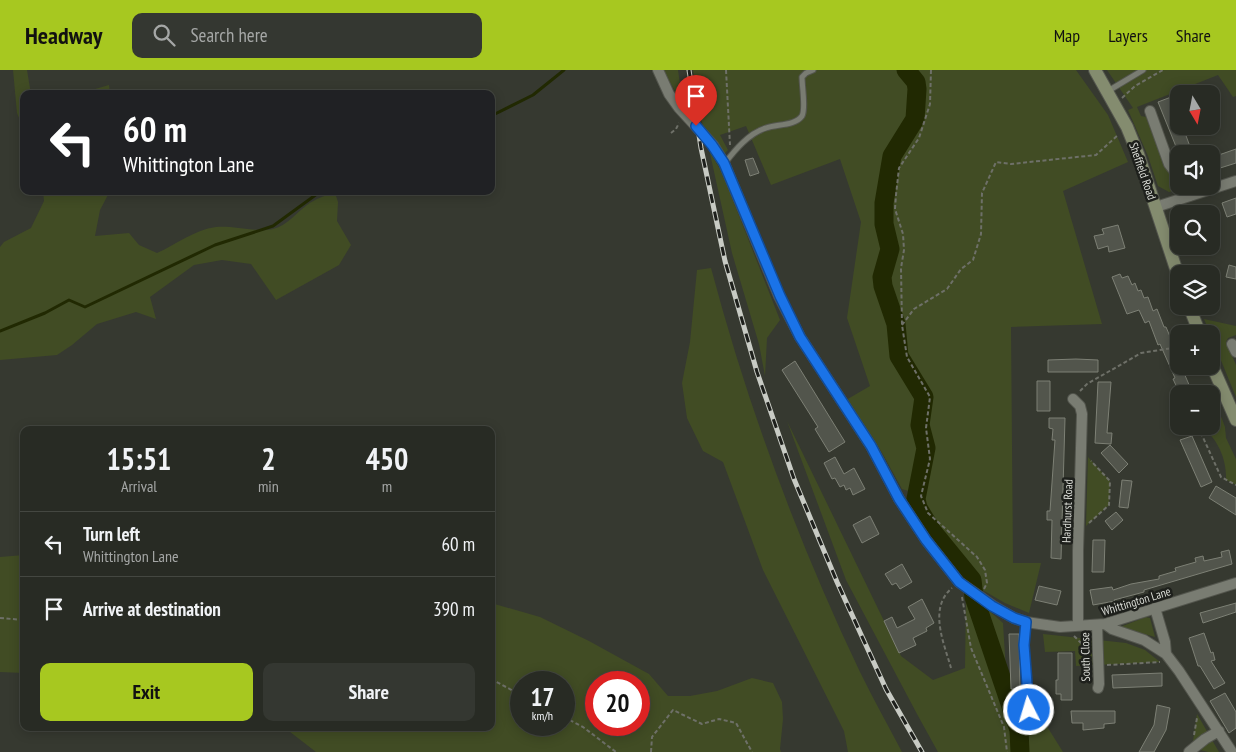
<!DOCTYPE html>
<html lang="en">
<head>
<meta charset="utf-8">
<style>
  body { margin:0; font-family:"PT Sans Narrow",sans-serif; background:#343731; color:#f1f3f6; height:100vh; display:flex; flex-direction:column; font-size:19px; white-space:nowrap }
  * { box-sizing:border-box; margin:0 }
  p { font-size:16px; color:#a5a7a6 }
  .icon { flex:none; width:28px; height:28px; fill:none; stroke:currentColor; stroke-width:2; stroke-linecap:round; stroke-linejoin:round }
  .map { position:relative; flex:1; overflow:hidden }
  .drawer { position:absolute; left:20px; top:356px; width:475px; height:305px; display:flex; flex-direction:column; background:#282b24; border-radius:10px; box-shadow:0 2px 12px #0003,0 0 0 1px #444741 }
  .drawer>* { flex:none }
  .guide { position:absolute; left:20px; top:20px; width:475px; height:105px; border-radius:10px; box-shadow:0 2px 12px #0003,0 0 0 1px #444741; background:#202124; color:#fff; overflow:hidden }
  .needle { width:32px; rotate:170deg }
  .tools { position:absolute; left:1170px; top:15px; display:grid; gap:10px }
  .tools a { display:grid; place-items:center; width:50px; height:50px; border-radius:10px; background:#282b24; box-shadow:0 2px 12px #0003,0 0 0 1px #444741; font-size:25px }
  .speed { position:absolute; left:510px; top:601px; display:flex; gap:10px; font-size:25px; font-weight:700; text-align:center }
  .speed>* { display:grid; place-content:center; width:65px; height:65px; border-radius:50%; background:#282b24; box-shadow:0 2px 12px #0003,0 0 0 1px #444741; line-height:1 }
  .speed small { font-size:12px; font-weight:400 }
  .speed .limit { border:8px solid #d22; background:#fff; color:#111 }
  .pin { position:absolute; display:grid; place-items:center; width:42px; height:42px; color:#fff; margin:-51px -21px; border-radius:50% 50% 50% 0; rotate:-45deg; box-shadow:0 0 5px #0007 }
  .pin .icon { rotate:45deg }
  .me { position:absolute; width:55px; margin:-28px; rotate:355deg; stroke-linejoin:round; filter:drop-shadow(0 0 4px #0008) }
  .turn { display:flex; align-items:center; gap:18px; height:105px; padding:0 20px; font-size:22px }
  .turn .icon { width:65px; height:65px; stroke-width:2.5 }
  .turn b { display:block; font-size:35px; line-height:42px }
  .eta { display:flex; justify-content:space-evenly; align-items:center; height:85px; text-align:center }
  .eta b { font-size:30px; font-weight:600; line-height:35px }
  .button { display:flex; gap:10px; margin-top:auto; padding:10px 20px }
  .button a { flex:1; height:58px; border-radius:10px; background:#a7c820; color:#111; font-size:20px; font-weight:600; line-height:58px; text-align:center }
  .button a+a { background:#343731; color:#f1f3f6 }
  ul { padding:0; list-style:none }
  li { display:flex; align-items:center; gap:15px; height:65px; padding:0 20px; border-top:1px solid #444741 }
  li div { flex:1 }
  li b { display:block; font-size:19px }
  li em { font-style:normal }
  header { display:flex; align-items:center; gap:30px; box-sizing:border-box; height:70px; padding:0 25px; background:#a7c820; color:#111 }
  header strong { font-size:24px }
  nav { display:flex; gap:28px; margin-inline-start:auto; font-size:18px }
  .search { width:350px; height:45px; background:#343731; display:flex; align-items:center; gap:12px; box-sizing:border-box; padding:0 18px; border-radius:10px; color:#a5a7a6; font-size:19px }
  .map>svg:first-child { display:block }
  .green { fill:#414c24; fill-rule:evenodd }
  .lines { fill:none; stroke-linecap:round; stroke-linejoin:round }
  .stream { stroke:#212902; stroke-width:3 }
  .river { stroke:#212902; stroke-width:19 }
  .building { fill:#52554c; stroke:#7d8075 }
  .lane-casing { stroke:#53554d; stroke-width:7 }
  .street-casing { stroke:#53554d; stroke-width:12 }
  .secondary-casing { stroke:#53554d; stroke-width:14 }
  .path { stroke:#6e7068; stroke-width:2; stroke-dasharray:4 2.5; stroke-linecap:butt }
  .lane { stroke:#797c72; stroke-width:5 }
  .street { stroke:#797c72; stroke-width:10 }
  .secondary { stroke:#848c6f; stroke-width:12 }
  .rail-casing { stroke:#c8cbc4; stroke-width:5 }
  .rail { stroke:#1e201c; stroke-width:3; stroke-dasharray:9; stroke-linecap:butt }
  .route-casing { stroke:#114b97; stroke-width:12 }
  .route { stroke:#1a73e8; stroke-width:9 }
  .labels { text-anchor:middle; dominant-baseline:central; stroke-width:5; stroke-linejoin:round; paint-order:stroke }
  .street-label { font-size:12px; fill:#dbddd7; stroke:#1e201c }
</style>
</head>
<body>
<header>
<strong>Headway</strong>
<div class="search"><svg class="icon" aria-label="search" viewBox="0 0 24 24"><circle cx="10" cy="10" r="6"/><path d="M15 15l6 6"/></svg>Search here</div>
<nav><a>Map</a><a>Layers</a><a>Share</a></nav>
</header>
<div class="map">
<svg width="1236" height="682" viewBox="0 0 1236 682">
  <rect width="100%" height="100%" fill="#363930"/>
  <path class="green" d="M 13,0 L 27,0 L 31,24 L 24,24 L 24,60 L 17,43 Z
    M 663,0 L 678,0 L 683,35 Z
    M 693,0 L 1076,0 L 1108,45 L 1128,92 L 1063,121 L 1102,254 L 1011,257 L 1013,493 L 1041,493 L 1029,543 L 1005,533 L 979,518 L 979,507 L 931,456 L 915,423 L 902,419 L 881,381 L 846,330 L 870,316 L 847,248 L 861,152 L 840,89 L 771,115 L 746,56 L 720,65 L 728,80 L 723,85 L 703,58 Z
    M 1107,0 L 1236,0 L 1236,26 L 1233,27 L 1218,5 L 1137,37 L 1141,46 L 1146,47 L 1167,100 L 1178,111 L 1174,121 L 1169,122 L 1158,116 L 1148,86 L 1128,40 L 1133,38 Z
    M 109,15 L 110,24 L 78,24 Z
    M 709,79 L 723,105 L 780,250 L 767,268 L 765,306 L 759,274 L 732,183 Z
    M 43,121 L 110,121 L 100,140 L 95,166 L 129,163 L 139,175 L 157,183 C 177,174 194,160 216,157 C 232,155 261,163 273,159 C 288,155 296,143 307,135 C 315,129 326,125 335,123 L 338,132 L 337,151 L 351,175 L 339,195 L 276,230 L 251,194 L 222,190 L 194,195 L 150,227 L 156,249 L 136,242 L 97,254 L 72,275 L 57,285 L 0,290 L 0,177 L 4,172 L 31,158 L 44,131 Z
    M 711,198 C 748,337 798,472 860,602 C 873,629 888,655 902,682 L 848,682 L 844,661 L 763,500 L 723,392 L 703,381 L 687,348 L 682,313 L 690,272 L 697,200 Z
    M 1204,249 L 1236,256 L 1236,265 L 1228,268 L 1226,272 L 1236,295 L 1236,327 Z
    M 1216,333 L 1225,357 L 1226,368 L 1236,389 L 1236,415 L 1226,410 C 1227,390 1218,369 1202,357 L 1211,356 L 1211,336 Z
    M 787,351 L 901,586 L 933,610 L 965,598 L 966,527 L 969,523 L 1003,553 L 1009,651 L 1043,650 L 1063,682 L 938,682 L 917,644 L 846,510 Z
    M 1088,387 L 1110,411 L 1109,435 L 1086,456 Z
    M 24,485 L 24,603 L 0,602 L 0,487 Z
    M 491,533 L 540,547 L 589,571 L 649,604 L 668,626 L 690,626 L 717,621 L 752,608 L 773,613 L 782,632 L 783,649 L 780,679 L 781,682 L 316,682 L 285,658 L 491,658 ZM 564,612 L 564,655 L 521,655 L 521,612 ZM 596,612 L 639,612 L 639,655 L 596,655 Z
    M 1146,547 L 1150,548 L 1155,567 L 1120,557 Z
    M 1043,564 L 1126,573 L 1145,580 L 1160,592 L 1076,596 L 1075,581 L 1045,582 Z
    M 1197,644 L 1219,682 L 1208,682 L 1192,678 Z"/>
  <g class="lines">
    <path class="stream" d="M 491,46 L 533,25 L 564,0
      M 0,261 L 45,243 L 69,230 L 85,237 L 215,175 L 273,156 L 321,121"/>
    <path class="river" d="M 906,0 L 916,12 L 917,19 L 915,49 L 892,86 L 884,133 L 884,154 L 890,179 L 882,207 L 883,216 L 896,254 L 899,286 L 924,327 L 920,355 L 926,378 L 916,429 L 918,438 L 932,461 L 972,510 L 974,527 L 1019,660 L 1020,682"/>
  </g>
  <path class="building" d="M 1179,24 L 1179,56 L 1201,56 L 1201,58 L 1185,63 L 1192,82 L 1187,84 L 1179,84 L 1158,32 Z
    M 1236,79 L 1236,93 L 1217,99 L 1213,87 Z
    M 753,88 L 759,103 L 750,106 L 745,90 Z
    M 1236,128 L 1236,144 L 1227,147 L 1222,133 Z
    M 1118,155 L 1125,178 L 1109,182 L 1108,176 L 1098,179 L 1094,166 L 1104,164 L 1102,159 Z
    M 1229,195 L 1236,197 L 1236,209 L 1226,207 Z
    M 1120,204 L 1122,208 L 1128,206 L 1132,215 L 1135,213 L 1138,221 L 1141,220 L 1144,228 L 1148,227 L 1153,241 L 1157,239 L 1164,257 L 1166,257 L 1179,288 L 1179,296 L 1181,296 L 1193,324 L 1180,324 L 1173,309 L 1175,308 L 1160,274 L 1158,275 L 1149,251 L 1145,253 L 1139,240 L 1127,244 L 1112,207 Z
    M 1076,289 L 1098,290 L 1098,302 L 1048,302 L 1048,290 Z
    M 795,291 L 845,372 L 829,382 L 815,359 L 818,357 L 782,300 Z
    M 1037,311 L 1050,311 L 1050,341 L 1037,341 Z
    M 1098,312 L 1111,312 L 1107,363 L 1112,363 L 1111,374 L 1095,373 Z
    M 1049,348 L 1065,348 L 1061,489 L 1051,488 L 1052,450 L 1047,450 L 1047,441 L 1050,441 L 1055,370 L 1052,370 L 1053,359 L 1049,358 Z
    M 1192,366 L 1212,412 L 1201,417 L 1180,370 Z
    M 1110,375 L 1128,394 L 1119,403 L 1101,383 Z
    M 835,387 L 844,404 L 854,398 L 865,419 L 853,425 L 850,418 L 846,420 L 844,415 L 840,417 L 835,408 L 832,409 L 824,393 Z
    M 1122,410 L 1132,411 L 1128,438 L 1119,437 Z
    M 1216,416 L 1236,428 L 1236,445 L 1209,428 Z
    M 1116,442 L 1123,450 L 1112,460 L 1105,451 Z
    M 870,446 L 879,464 L 862,473 L 853,455 Z
    M 1093,470 L 1105,470 L 1104,502 L 1092,502 Z
    M 1229,480 L 1232,494 L 1144,520 L 1144,522 L 1114,530 L 1115,531 L 1093,535 L 1090,520 L 1112,517 L 1113,520 L 1131,514 L 1159,509 L 1159,506 L 1176,501 L 1175,498 L 1196,492 L 1195,488 L 1203,486 L 1204,491 L 1222,487 L 1221,482 Z
    M 902,494 L 912,512 L 900,519 L 896,513 L 892,515 L 885,504 Z
    M 1039,516 L 1061,521 L 1057,535 L 1035,530 Z
    M 922,529 L 934,553 L 926,558 L 927,561 L 913,568 L 916,575 L 899,583 L 884,551 L 892,547 L 897,558 L 915,549 L 908,537 Z
    M 1236,533 L 1236,542 L 1203,553 L 1200,543 Z
    M 1204,563 L 1211,583 L 1213,582 L 1215,590 L 1211,591 L 1225,613 L 1214,619 L 1200,596 L 1198,596 L 1189,568 Z
    M 1009,564 L 1019,564 L 1020,619 L 1011,619 Z
    M 1058,583 L 1072,583 L 1072,630 L 1061,630 L 1061,624 L 1056,624 L 1056,610 L 1058,610 Z
    M 1162,603 L 1162,616 L 1113,618 L 1112,605 Z
    M 1225,623 L 1236,642 L 1236,658 L 1229,663 L 1210,631 Z
    M 1157,635 L 1170,638 L 1166,660 L 1154,682 L 1139,682 L 1154,655 Z
    M 1071,641 L 1115,641 L 1115,653 L 1104,654 L 1104,658 L 1083,660 L 1083,653 L 1072,653 Z"/>
  <g class="lines">
    <g class="lane-casing">
      <path id="lane" d="M 1108,21 L 1143,0
        M 725,93 C 735,80 749,63 766,58 C 776,54 795,56 802,46 C 806,39 802,17 802,7 L 806,3 L 813,0
        M 1026,552 L 1024,575 L 1029,640"/>
    </g>
    <g class="street-casing">
      <path id="street" d="M 658,0 L 669,24 L 679,38 L 713,75 L 724,93 L 779,226 L 800,267 L 871,376 L 899,429 L 926,470 L 959,512 L 993,536 L 1014,548 L 1026,552 L 1060,557 L 1105,554 L 1236,513
        M 1150,41 L 1169,94 L 1179,107
        M 1186,116 L 1190,126
        M 1156,137 L 1236,111
        M 1232,274 L 1236,282
        M 1073,329 L 1080,336 L 1082,344 L 1078,481 L 1078,556
        M 1155,538 L 1165,572 L 1166,584
        M 1105,554 L 1112,559 L 1144,570 L 1166,584 L 1179,601 L 1232,682
        M 1097,555 L 1099,614 L 1098,618
        M 1189,682 L 1205,669 L 1219,661"/>
    </g>
    <g class="secondary-casing">
      <path id="secondary" d="M 1095,0 L 1127,57 L 1138,84 L 1179,208
        M 1189,236 L 1200,264
        M 1211,293 L 1236,350"/>
    </g>
    <path class="path" d="M 726,0 L 730,75
      M 931,0 L 930,34 L 919,68 L 899,98 L 896,125 L 895,139 L 903,164 L 904,180 L 901,198 L 902,255 L 907,287 L 930,327 L 926,358 L 930,389 L 921,426 L 928,443 L 977,487 L 985,500 L 987,513 L 984,519
      M 1122,28 L 1135,16 L 1163,0
      M 671,63 L 676,59 L 679,53
      M 902,255 L 914,239 L 947,219 L 961,199 L 973,190 L 981,164 L 982,123 L 996,92 L 1011,94 L 1096,85 L 1118,65
      M 1080,321 L 1087,314 L 1141,283 L 1179,277
      M 1211,336 L 1217,333
      M 1202,356 L 1201,363 L 1221,407 L 1236,415
      M 1089,453 L 1109,435 L 1110,411 L 1091,391
      M 962,527 L 971,578 L 1004,657 L 1007,682
      M 0,548 L 24,550
      M 1074,566 L 1088,580
      M 1107,595 L 1160,592
      M 951,598 C 944,573 928,538 952,518
      M 491,609 L 521,625
      M 564,647 L 583,657 L 616,682
      M 1194,665 L 1197,648
      M 651,682 L 652,667 L 673,640 L 702,654 L 719,649 L 736,653 L 752,682"/>
    <use href="#lane" class="lane"/>
    <use href="#street" class="street"/>
    <use href="#secondary" class="secondary"/>
    <g class="rail-casing">
      <path id="rail" d="M 689,0 L 701,78 L 725,191 L 757,302 L 794,409 L 837,512 L 886,619 L 922,682"/>
    </g>
    <use href="#rail" class="rail"/>
  </g>
  <g class="lines">
    <g class="route-casing">
      <path id="route" d="M 696,56 L 712,75 L 724,93 L 780,226 L 800,267 L 871,376 L 899,429 L 926,470 L 959,512 L 992,536 L 1014,548 L 1026,552 L 1024,575 L 1029,640"/>
    </g>
    <use href="#route" class="route"/>
  </g>
  <g class="labels">
    <g class="street-label">
      <text transform="translate(1143 101) rotate(71)">Sheffield Road</text>
      <text transform="translate(1067 441) rotate(-88)">Hardhurst Road</text>
      <text transform="translate(1136 531) rotate(-17)">Whittington Lane</text>
      <text transform="translate(1085 587) rotate(-91)">South Close</text>
    </g>
  </g>
</svg>
<div class="tools">
<a><svg class="needle" viewBox="-14 -14 28 28"><path d="M0-13l5 13h-10z" fill="#e53935"/><path d="M0 13l5-13h-10z" fill="#a5a7a6"/></svg></a>
<a><svg class="icon" aria-label="sound" viewBox="0 0 24 24"><path d="M4 9h4l5-4v14l-5-4H4zM17 9q2 3 0 6"/></svg></a>
<a><svg class="icon" aria-label="search" viewBox="0 0 24 24"><circle cx="10" cy="10" r="6"/><path d="M15 15l6 6"/></svg></a>
<a><svg class="icon" aria-label="layers" viewBox="0 0 24 24"><path d="M12 4l9 5-9 5-9-5zM3 14l9 5 9-5"/></svg></a>
<a>+</a>
<a>−</a>
</div>
<div class="speed"><div>17<small>km/h</small></div><div class="limit">20</div></div>
<div class="pin" style="left:696px;top:56px;background:#d93025"><svg class="icon" aria-label="arrive" viewBox="0 0 24 24"><path d="M6 21V4h12l-3 4 3 4H6"/></svg></div>
<svg class="me" style="left:1029px;top:640px" viewBox="-20 -20 40 40"><circle r="17" fill="#1a73e8" stroke="#fff" stroke-width="3"/><path d="M0-11L8 9 0 5-8 9z" fill="#fff"/></svg>
<div class="guide">
<div class="turn"><svg class="icon" aria-label="left" viewBox="0 0 24 24"><path d="M17 20v-9H6M10 6l-5 5 5 5"/></svg><div><b>60 m</b>Whittington Lane</div></div>
</div>
<section class="drawer">
<div class="eta">
<div><b>15:51</b><p>Arrival</p></div>
<div><b>2</b><p>min</p></div>
<div><b>450</b><p>m</p></div>
</div>
<ul>
<li><svg class="icon" aria-label="left" viewBox="0 0 24 24"><path d="M17 20v-9H6M10 6l-5 5 5 5"/></svg><div><b>Turn left</b><p>Whittington Lane</p></div><em>60 m</em></li>
<li><svg class="icon" aria-label="arrive" viewBox="0 0 24 24"><path d="M6 21V4h12l-3 4 3 4H6"/></svg><div><b>Arrive at destination</b></div><em>390 m</em></li>
</ul>
<div class="button"><a>Exit</a><a>Share</a></div>
</section>
</div>
</body>
</html>
